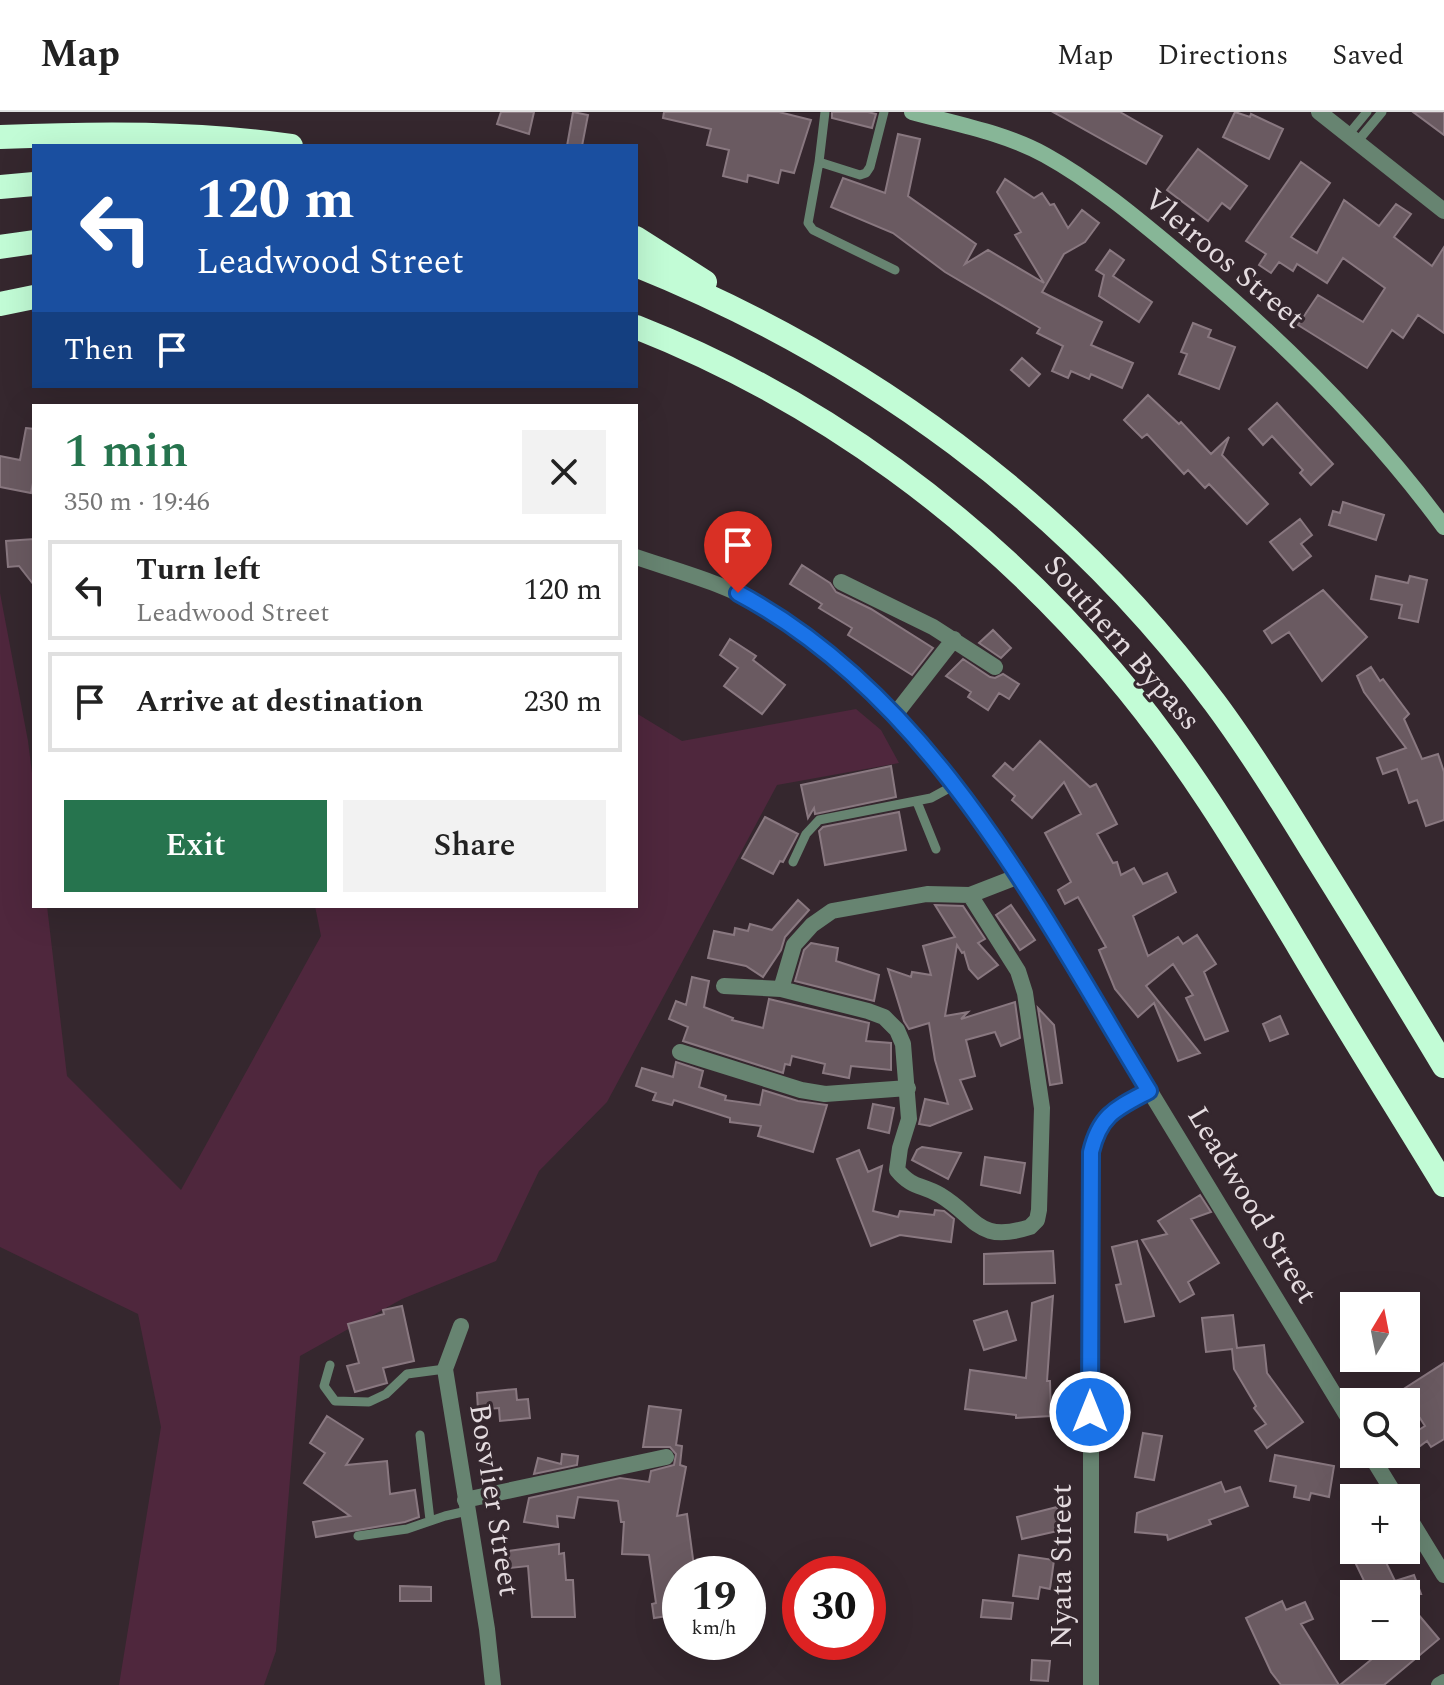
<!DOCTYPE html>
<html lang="en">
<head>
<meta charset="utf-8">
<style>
  body { margin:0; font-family:Spectral,serif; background:#f2f2f2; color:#222; height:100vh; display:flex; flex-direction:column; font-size:30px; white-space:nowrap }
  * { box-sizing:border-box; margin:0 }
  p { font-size:26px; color:#767676 }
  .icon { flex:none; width:44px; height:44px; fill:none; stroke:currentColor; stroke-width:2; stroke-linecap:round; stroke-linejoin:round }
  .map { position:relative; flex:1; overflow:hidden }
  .side { position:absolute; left:32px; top:292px; width:606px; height:504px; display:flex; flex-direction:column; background:#fff; border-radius:0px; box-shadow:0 8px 32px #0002 }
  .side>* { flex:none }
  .hud { position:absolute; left:32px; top:32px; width:606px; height:244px; border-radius:0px; box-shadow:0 8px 32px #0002; background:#1a4fa0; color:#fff; overflow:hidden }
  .needle { width:52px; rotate:10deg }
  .fabs { position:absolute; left:1340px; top:1180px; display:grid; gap:16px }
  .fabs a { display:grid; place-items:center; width:80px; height:80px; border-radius:0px; background:#fff; box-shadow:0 8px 32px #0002; font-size:40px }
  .speed { position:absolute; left:662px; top:1444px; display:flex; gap:16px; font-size:40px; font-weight:700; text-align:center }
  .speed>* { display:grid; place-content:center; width:104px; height:104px; border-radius:50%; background:#fff; box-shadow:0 8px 32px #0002; line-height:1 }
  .speed small { font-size:20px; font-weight:400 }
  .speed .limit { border:12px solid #d22; background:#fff; color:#111 }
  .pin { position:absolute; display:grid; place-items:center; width:68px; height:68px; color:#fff; margin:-82px -34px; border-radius:50% 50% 50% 0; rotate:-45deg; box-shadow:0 0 8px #0007 }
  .pin .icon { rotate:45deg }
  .me { position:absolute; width:88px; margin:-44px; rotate:0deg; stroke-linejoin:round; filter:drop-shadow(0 0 6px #0008) }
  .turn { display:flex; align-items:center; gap:28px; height:168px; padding:0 32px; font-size:36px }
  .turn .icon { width:104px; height:104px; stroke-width:2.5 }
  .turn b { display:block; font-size:56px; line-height:68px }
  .then { display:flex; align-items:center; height:76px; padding:0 32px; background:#0003; gap:16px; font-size:30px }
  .round { display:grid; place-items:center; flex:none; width:84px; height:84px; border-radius:0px; background:#f2f2f2 }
  .headline { display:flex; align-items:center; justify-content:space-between; height:136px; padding:0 32px }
  h1 { font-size:48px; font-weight:600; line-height:60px; color:#26744e }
  .cta { display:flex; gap:16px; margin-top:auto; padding:16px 32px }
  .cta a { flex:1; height:92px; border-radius:0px; background:#26744e; color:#fff; font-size:32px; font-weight:600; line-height:92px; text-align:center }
  .cta a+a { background:#f2f2f2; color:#222 }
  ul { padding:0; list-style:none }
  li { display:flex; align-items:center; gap:24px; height:100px; margin:0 16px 12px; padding:0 16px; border:4px solid #e0e0e0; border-radius:0px }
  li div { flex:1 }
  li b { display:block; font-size:30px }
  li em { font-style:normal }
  header { display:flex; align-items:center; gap:48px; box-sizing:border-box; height:112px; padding:0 40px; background:#fff; border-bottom:2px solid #e0e0e0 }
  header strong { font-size:38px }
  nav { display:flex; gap:44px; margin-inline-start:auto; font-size:28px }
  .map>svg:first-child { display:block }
  .green { fill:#4f273d }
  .building { fill:#6a5a61; stroke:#897880; stroke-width:2 }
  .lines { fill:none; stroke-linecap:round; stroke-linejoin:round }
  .lane { stroke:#678471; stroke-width:9 }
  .street { stroke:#678471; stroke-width:16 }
  .secondary { stroke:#87b697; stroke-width:16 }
  .highway { stroke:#c2fcd6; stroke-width:24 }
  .route-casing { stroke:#114b97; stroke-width:20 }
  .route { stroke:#1a73e8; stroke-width:14 }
  .labels { text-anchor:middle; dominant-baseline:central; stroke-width:6; stroke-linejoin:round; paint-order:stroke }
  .street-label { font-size:30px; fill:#e4dbdf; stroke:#35272e }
</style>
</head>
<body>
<header>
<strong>Map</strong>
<nav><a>Map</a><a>Directions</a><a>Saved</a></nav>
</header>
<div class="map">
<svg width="1444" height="1573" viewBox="0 0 1444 1573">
  <rect width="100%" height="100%" fill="#35272e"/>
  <path class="green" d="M 0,481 L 28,629 L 34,677 L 34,794 L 47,794 L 67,964 L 181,1078 L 321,824 L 315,794 L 636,794 L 636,601 L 682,629 L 856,597 L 881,618 L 899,651 L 777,673 L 607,990 L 539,1059 L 496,1149 L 402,1187 L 300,1244 L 276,1539 L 264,1573 L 119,1573 L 161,1315 L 138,1202 L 0,1135 Z"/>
  <path class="building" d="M 501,0 L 534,0 L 529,22 L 497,12 Z
    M 573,0 L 588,3 L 582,34 L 567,34 Z
    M 664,0 L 779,0 L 811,8 L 794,61 L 781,58 L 778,71 L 748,63 L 747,70 L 723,64 L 729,38 L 707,33 L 711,17 L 663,6 Z
    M 832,0 L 868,0 L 876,2 L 872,16 L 832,6 Z
    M 1053,0 L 1120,0 L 1162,24 L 1146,52 Z
    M 1235,0 L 1250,5 L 1251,2 L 1283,17 L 1269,47 L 1223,25 Z
    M 1413,0 L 1444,0 L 1444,23 Z
    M 898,22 L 920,27 L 908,84 L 976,132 L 965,152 L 988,138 L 1044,171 L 1015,123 L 1021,120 L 997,80 L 1005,67 L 1034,86 L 1042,81 L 1050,93 L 1054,92 L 1068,116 L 1082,98 L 1099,111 L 1085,130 L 1064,142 L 1042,180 L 1102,210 L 1091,233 L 1133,251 L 1122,276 L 1091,262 L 1089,267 L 1071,259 L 1068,266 L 1052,259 L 1063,234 L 1037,221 L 1040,216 L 945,160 L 893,121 L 831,95 L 843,66 L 885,81 Z
    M 1198,37 L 1247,74 L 1230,97 L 1222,91 L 1208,109 L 1167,78 Z
    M 1301,50 L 1330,71 L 1291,125 L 1317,141 L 1344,88 L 1379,114 L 1396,92 L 1411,102 L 1394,125 L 1432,154 L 1444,135 L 1444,221 L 1418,203 L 1403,226 L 1392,218 L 1367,256 L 1298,213 L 1318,183 L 1363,210 L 1385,176 L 1343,146 L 1327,171 L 1297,152 L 1293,159 L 1279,150 L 1271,161 L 1259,153 L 1266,142 L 1246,129 Z
    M 1110,138 L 1124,148 L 1113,164 L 1152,190 L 1139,210 L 1099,184 L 1104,163 L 1096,158 Z
    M 1193,211 L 1211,218 L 1208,225 L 1235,235 L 1219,277 L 1179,262 L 1187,242 L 1181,240 Z
    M 1022,246 L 1040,262 L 1029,274 L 1011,258 Z
    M 1148,283 L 1179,312 L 1181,310 L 1211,342 L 1229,325 L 1222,343 L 1268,392 L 1247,412 L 1209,372 L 1205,376 L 1188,358 L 1184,362 L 1147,322 L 1142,326 L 1124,308 Z
    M 1277,291 L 1333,352 L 1311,373 L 1300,361 L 1303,358 L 1272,324 L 1263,333 L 1249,317 Z
    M 26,316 L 34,317 L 34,366 L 31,381 L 0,375 L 0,344 L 20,348 Z
    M 1343,390 L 1384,403 L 1376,428 L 1329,413 L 1333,399 L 1340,401 Z
    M 1300,407 L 1312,423 L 1301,432 L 1311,444 L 1293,458 L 1270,430 Z
    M 34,427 L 34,473 L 19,454 L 8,455 L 6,429 Z
    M 802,453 L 830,471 L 836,480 L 871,497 L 933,536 L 912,563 L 848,523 L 852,516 L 819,496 L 822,492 L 790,472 Z
    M 1376,464 L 1408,471 L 1410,464 L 1427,468 L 1418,510 L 1399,506 L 1402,493 L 1371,487 Z
    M 1323,478 L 1367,525 L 1322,569 L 1289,520 L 1272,531 L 1264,519 Z
    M 993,518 L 1011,536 L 1001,546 L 979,531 Z
    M 730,527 L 756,544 L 753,548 L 785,573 L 762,602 L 724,574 L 738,556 L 720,543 Z
    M 963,547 L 990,565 L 995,566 L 1003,562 L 1019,572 L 1009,587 L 999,581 L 988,598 L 968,585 L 971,580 L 946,564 Z
    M 1371,555 L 1380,569 L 1383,567 L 1409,602 L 1404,607 L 1422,647 L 1438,642 L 1444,660 L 1444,708 L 1426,714 L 1417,688 L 1409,691 L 1397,657 L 1383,662 L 1377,646 L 1406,636 L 1364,580 L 1357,564 Z
    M 1040,629 L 1090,675 L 1096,672 L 1117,712 L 1097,722 L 1113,751 L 1117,750 L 1121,763 L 1134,756 L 1143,772 L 1167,761 L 1176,780 L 1133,804 L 1148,844 L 1178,825 L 1183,832 L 1197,823 L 1216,852 L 1204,860 L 1228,919 L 1205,928 L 1186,886 L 1193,883 L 1173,852 L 1146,874 L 1200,941 L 1178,949 L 1154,891 L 1138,905 L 1115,877 L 1099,838 L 1106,835 L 1078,785 L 1065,792 L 1058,778 L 1071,770 L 1045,721 L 1081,702 L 1064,670 L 1032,706 L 1012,688 L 1015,684 L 993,664 L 1005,651 L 1013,658 Z
    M 891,654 L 896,685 L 815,702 L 814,696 L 808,706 L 801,673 Z
    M 899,700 L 906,738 L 825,753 L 819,719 L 823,715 Z
    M 765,705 L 798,722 L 783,750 L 780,749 L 773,762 L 742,746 Z
    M 798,788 L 809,798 L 785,825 L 781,838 L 763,865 L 746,854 L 708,846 L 714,819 L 734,823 L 735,816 L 748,819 L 750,812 L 772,818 Z
    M 935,793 L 963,794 L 985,827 L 978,831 L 998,853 L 978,867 L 969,857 L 964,840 L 962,841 L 957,833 L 945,904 L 968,900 L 961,907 L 1015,890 L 1020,926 L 1001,934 L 995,920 L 966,928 L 975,964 L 960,968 L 972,997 L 930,1014 L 919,1012 L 925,987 L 948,992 L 935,948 L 929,911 L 909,917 L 904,909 L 888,857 L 911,865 L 912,860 L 931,863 L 923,834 L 955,825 Z
    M 1011,793 L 1035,828 L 1020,838 L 996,803 Z
    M 811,831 L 838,836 L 836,849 L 879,863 L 874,889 L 795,869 L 804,838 Z
    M 692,865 L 709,869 L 704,895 L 733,906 L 732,908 L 763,916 L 769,887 L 869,911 L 866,929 L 891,931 L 891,958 L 851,954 L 849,966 L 823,961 L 825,952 L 792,944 L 790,953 L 785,952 L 783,961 L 683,929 L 688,915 L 669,907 L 676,889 L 686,893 Z
    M 1038,896 L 1054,913 L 1062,971 L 1050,973 Z
    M 1280,904 L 1288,922 L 1270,929 L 1263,912 Z
    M 676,950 L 703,959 L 699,975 L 726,984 L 725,988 L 760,993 L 763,978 L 798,989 L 827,993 L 813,1040 L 758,1024 L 761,1014 L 730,1010 L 730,1006 L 674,988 L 672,993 L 653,988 L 656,981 L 636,974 L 642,956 L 673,965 Z
    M 873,992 L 894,996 L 889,1021 L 868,1016 Z
    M 922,1035 L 961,1041 L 948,1067 L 912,1048 L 917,1038 Z
    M 859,1038 L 868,1060 L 882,1054 L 873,1099 L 898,1105 L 900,1099 L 934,1103 L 935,1098 L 944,1099 L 954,1107 L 951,1130 L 900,1123 L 871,1134 L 837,1047 Z
    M 985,1045 L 1025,1051 L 1020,1081 L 981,1073 Z
    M 1200,1083 L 1211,1100 L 1191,1107 L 1219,1151 L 1188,1170 L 1194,1182 L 1180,1190 L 1142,1128 L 1167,1122 L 1158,1109 Z
    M 1137,1129 L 1154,1204 L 1125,1210 L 1116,1173 L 1121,1172 L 1112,1135 Z
    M 1053,1139 L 1055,1171 L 984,1172 L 984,1142 Z
    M 1053,1184 L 1047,1269 L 1050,1269 L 1051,1304 L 1016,1306 L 1016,1303 L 965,1297 L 970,1258 L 1026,1266 L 1032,1191 Z
    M 402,1194 L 414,1249 L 383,1256 L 387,1271 L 355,1280 L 347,1254 L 359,1251 L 348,1212 L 384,1202 L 383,1198 Z
    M 1007,1199 L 1016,1228 L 984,1238 L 974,1209 Z
    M 1233,1203 L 1237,1236 L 1264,1233 L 1267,1261 L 1303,1310 L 1267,1336 L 1255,1319 L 1266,1312 L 1254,1296 L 1256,1294 L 1234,1257 L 1232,1237 L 1206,1240 L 1202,1206 Z
    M 1444,1251 L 1444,1327 L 1431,1335 L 1427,1329 L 1412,1340 L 1406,1326 L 1425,1314 L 1402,1278 Z
    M 516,1277 L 517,1288 L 528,1287 L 530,1306 L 500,1309 L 499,1296 L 478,1298 L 477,1281 Z
    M 649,1294 L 681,1298 L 676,1333 L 682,1334 L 680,1353 L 686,1355 L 677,1404 L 687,1402 L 695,1462 L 680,1462 L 680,1502 L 654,1506 L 652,1492 L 656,1491 L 649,1443 L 622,1442 L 624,1410 L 621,1410 L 618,1389 L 578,1385 L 574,1406 L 557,1404 L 558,1415 L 524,1410 L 529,1386 L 620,1366 L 649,1370 L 651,1359 L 674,1353 L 676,1342 L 670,1335 L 643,1335 Z
    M 327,1304 L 363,1327 L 346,1353 L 387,1349 L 390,1382 L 415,1378 L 419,1405 L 405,1410 L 316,1425 L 313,1410 L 350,1404 L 304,1371 L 325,1341 L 310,1331 Z
    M 1143,1321 L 1162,1324 L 1154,1368 L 1135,1365 Z
    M 562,1342 L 578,1344 L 577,1353 L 534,1362 L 538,1346 L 561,1352 Z
    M 1275,1343 L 1334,1354 L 1329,1385 L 1311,1381 L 1309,1388 L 1294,1385 L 1296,1374 L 1270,1369 Z
    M 1221,1370 L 1225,1380 L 1240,1375 L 1248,1394 L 1209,1408 L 1211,1412 L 1168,1428 L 1167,1423 L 1135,1420 L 1137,1401 Z
    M 1057,1395 L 1062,1418 L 1022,1427 L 1017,1405 Z
    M 559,1432 L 559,1442 L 564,1441 L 566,1468 L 573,1468 L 575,1505 L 532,1505 L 528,1454 L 510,1456 L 508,1439 Z
    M 1369,1438 L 1380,1438 L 1395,1469 L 1414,1463 L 1421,1482 L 1366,1482 L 1369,1479 L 1353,1446 Z
    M 1019,1443 L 1054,1448 L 1050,1477 L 1040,1475 L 1038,1487 L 1013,1484 Z
    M 400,1474 L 431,1475 L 431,1489 L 400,1489 Z
    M 983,1488 L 1013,1491 L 1011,1507 L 981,1505 Z
    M 1406,1488 L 1439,1527 L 1384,1573 L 1340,1573 L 1388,1534 L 1406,1534 Z
    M 1282,1489 L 1286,1498 L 1305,1490 L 1313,1507 L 1301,1512 L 1339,1573 L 1281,1573 L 1271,1560 L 1246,1506 Z
    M 1032,1548 L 1050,1549 L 1048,1569 L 1031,1568 Z"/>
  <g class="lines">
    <path class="lane" d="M 825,0 L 819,50 L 860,63 L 866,61 L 870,55 L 884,0
      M 1348,23 L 1367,0
      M 1357,30 L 1382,0
      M 819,50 L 808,111 L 813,118 L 895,158
      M 917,690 L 936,737
      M 793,750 L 806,722 L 819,708 L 931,686 L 953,674
      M 330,1253 L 324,1274 L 335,1289 L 369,1290 L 386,1282 L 407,1262 L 445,1257
      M 420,1323 L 430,1408
      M 358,1424 L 407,1417 L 445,1404 L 467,1399"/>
    <path class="street" d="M 1319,0 L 1444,99
      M 636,445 C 680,460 727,472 766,496 C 867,557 956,666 1019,764 L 1354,1315
      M 841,470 L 933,515 L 995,555
      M 894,604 L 954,527
      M 724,874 L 781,877 L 868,899 L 884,905 L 897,918 L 903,932 L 909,1007 L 900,1036 L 897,1058 C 913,1077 921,1072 940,1083 C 977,1105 977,1132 1030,1115 L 1037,1108 L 1039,1098 L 1042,996 L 1025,881 L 1018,859 L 970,783
      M 781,877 L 794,833 L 812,813 L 832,799 L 927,782 L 970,783 L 1019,764
      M 680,940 L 801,978 L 825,982 L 908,976
      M 461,1214 L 445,1257 L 487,1517 L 493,1573
      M 1370,1342 L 1397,1386
      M 465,1388 L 666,1345
      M 1406,1401 L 1444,1463
      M 1091,1573 L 1091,1040 C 1099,1002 1117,996 1149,979
      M 1439,1573 L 1444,1570"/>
    <path class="secondary" d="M 912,0 C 956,12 1005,21 1045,43 C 1094,70 1140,109 1182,144 C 1279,225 1369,313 1444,415"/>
    <path class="highway" d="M 0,25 C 98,21 193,20 291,34
      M 0,75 L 34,72
      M 636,126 L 705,170
      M 0,135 L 34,130
      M 636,153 C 865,245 1067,393 1215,591 C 1250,638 1281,688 1311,737 C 1356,809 1400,881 1444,954
      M 0,192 L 34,185
      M 636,215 C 821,288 983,408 1112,559 C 1185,644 1242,740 1299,835 C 1346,915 1396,994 1444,1073"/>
  </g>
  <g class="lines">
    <g class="route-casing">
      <path id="route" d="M 738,481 C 933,585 1039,798 1149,979 C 1117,996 1100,1002 1091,1040 L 1090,1300"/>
    </g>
    <use href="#route" class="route"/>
  </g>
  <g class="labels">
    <g class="street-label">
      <text transform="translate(1224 147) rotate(40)">Vleiroos Street</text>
      <text transform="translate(1122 531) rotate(49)">Southern Bypass</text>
      <text transform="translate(1252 1093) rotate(59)">Leadwood Street</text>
      <text transform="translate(494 1388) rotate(81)">Bosvlier Street</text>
      <text transform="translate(1062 1454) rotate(-90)">Nyata Street</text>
    </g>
  </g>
</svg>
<div class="fabs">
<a><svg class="needle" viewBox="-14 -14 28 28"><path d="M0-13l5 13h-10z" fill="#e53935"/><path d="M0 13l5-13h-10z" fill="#767676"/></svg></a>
<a><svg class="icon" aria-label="search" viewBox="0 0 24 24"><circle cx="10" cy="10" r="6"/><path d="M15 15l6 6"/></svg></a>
<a>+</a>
<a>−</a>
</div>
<div class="speed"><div>19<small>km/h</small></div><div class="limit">30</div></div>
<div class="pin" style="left:738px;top:481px;background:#d93025"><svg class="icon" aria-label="arrive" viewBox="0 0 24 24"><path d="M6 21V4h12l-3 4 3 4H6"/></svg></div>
<svg class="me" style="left:1090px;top:1300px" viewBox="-20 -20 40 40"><circle r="17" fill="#1a73e8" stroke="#fff" stroke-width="3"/><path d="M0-11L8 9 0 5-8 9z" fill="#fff"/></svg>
<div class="hud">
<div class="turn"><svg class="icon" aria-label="left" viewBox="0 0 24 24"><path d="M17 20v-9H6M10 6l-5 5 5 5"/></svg><div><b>120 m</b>Leadwood Street</div></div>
<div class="then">Then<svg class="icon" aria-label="arrive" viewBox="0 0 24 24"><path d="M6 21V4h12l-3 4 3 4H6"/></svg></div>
</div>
<section class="side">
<div class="headline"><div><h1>1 min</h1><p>350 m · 19:46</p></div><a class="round"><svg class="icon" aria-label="close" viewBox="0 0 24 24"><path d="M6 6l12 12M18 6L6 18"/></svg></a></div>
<ul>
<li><svg class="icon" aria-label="left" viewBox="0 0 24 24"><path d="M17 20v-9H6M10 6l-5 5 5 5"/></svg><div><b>Turn left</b><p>Leadwood Street</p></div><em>120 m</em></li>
<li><svg class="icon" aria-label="arrive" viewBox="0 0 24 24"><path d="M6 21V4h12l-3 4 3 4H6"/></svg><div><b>Arrive at destination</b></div><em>230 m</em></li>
</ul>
<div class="cta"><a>Exit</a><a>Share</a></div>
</section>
</div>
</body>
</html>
